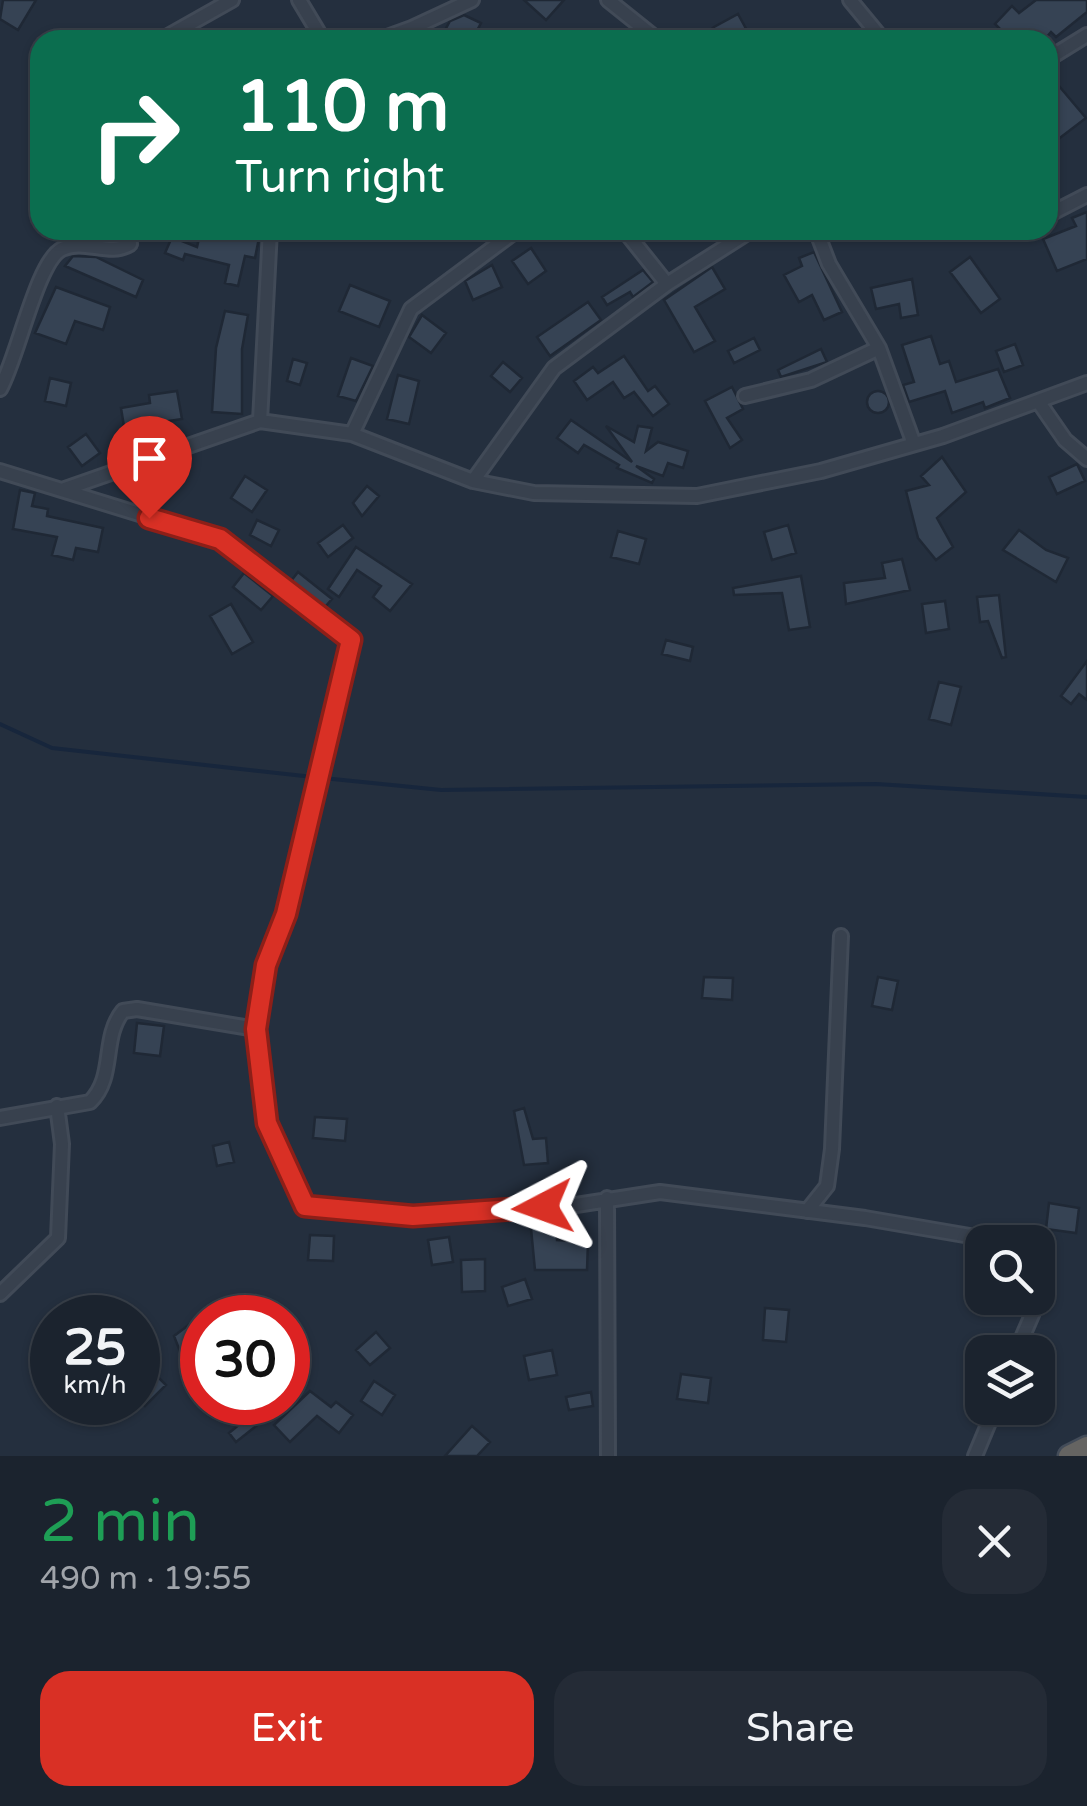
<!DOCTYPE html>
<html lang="en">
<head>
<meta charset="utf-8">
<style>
  body { margin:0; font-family:"Varela Round",sans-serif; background:#242b36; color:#f1f3f6; height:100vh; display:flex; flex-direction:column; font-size:38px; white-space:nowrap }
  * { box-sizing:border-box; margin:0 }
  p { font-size:32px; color:#a0a4aa }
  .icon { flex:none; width:55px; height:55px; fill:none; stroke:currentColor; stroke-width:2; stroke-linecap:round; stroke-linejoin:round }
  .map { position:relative; height:1456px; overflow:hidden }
  .sheet { display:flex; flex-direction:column; background:#1b232e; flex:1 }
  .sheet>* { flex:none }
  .banner { position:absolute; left:30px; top:30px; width:1028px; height:210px; border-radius:30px; box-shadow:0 2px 8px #0004,0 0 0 2px #39404a; background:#0b6e4f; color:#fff; overflow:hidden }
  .controls { position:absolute; left:965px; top:1225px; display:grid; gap:20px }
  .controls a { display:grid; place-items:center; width:90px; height:90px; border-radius:20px; background:#1b232e; box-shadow:0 2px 8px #0004,0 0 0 2px #39404a; font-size:50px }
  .speed { position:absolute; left:30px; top:1295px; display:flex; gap:20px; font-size:50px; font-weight:700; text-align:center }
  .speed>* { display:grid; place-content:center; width:130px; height:130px; border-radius:50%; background:#1b232e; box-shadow:0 2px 8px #0004,0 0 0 2px #39404a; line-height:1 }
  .speed small { font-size:25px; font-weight:400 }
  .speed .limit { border:15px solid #d22; background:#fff; color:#111 }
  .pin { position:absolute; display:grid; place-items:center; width:85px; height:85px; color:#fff; margin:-102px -42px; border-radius:50% 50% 50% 0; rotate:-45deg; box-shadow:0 0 10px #0007 }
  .pin .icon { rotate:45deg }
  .me { position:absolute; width:110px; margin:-55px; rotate:266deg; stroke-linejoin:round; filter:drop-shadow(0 0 8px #0008) }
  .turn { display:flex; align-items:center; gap:35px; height:210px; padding:0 40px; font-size:45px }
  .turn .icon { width:130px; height:130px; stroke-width:2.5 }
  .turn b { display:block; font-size:70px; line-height:85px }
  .round { display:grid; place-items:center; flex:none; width:105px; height:105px; border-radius:30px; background:#242b36 }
  .head { display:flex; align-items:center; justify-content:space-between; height:170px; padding:0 40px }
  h1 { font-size:60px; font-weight:600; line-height:75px; color:#1e9e55 }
  .button { display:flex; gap:20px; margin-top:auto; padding:20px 40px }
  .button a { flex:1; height:115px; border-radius:30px; background:#d93025; color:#fff; font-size:40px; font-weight:600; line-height:115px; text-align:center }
  .button a+a { background:#242b36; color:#f1f3f6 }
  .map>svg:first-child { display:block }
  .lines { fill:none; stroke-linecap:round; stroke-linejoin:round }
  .stream { stroke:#17263c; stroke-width:4 }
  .building { fill:#364354; stroke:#1f2835; stroke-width:2.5 }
  .minor-casing { stroke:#414a57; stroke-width:18 }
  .trunk-casing { stroke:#434c59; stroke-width:25 }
  .minor { stroke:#38414e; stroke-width:12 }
  .trunk { stroke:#656462; stroke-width:20 }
  .route-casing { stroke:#8d1f18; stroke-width:25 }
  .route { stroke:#d93025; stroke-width:18 }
</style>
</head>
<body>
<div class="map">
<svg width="1087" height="1456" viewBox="0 0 1087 1456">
  <rect width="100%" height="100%" fill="#242f3e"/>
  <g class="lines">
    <path class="stream" d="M 0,724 L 52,748 L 313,777
      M 323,778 L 441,790 L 876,784 L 1087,797"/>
  </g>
  <path class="building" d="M 3,0 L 36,0 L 18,30 L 0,19 Z
    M 524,0 L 564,0 L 546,20 Z
    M 1036,0 L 1087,0 L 1087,12 L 1056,37 L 1051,32 L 1044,40 L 1011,40 L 995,24 L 1012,6 L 1019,13 Z
    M 738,14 L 750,36 L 699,40 L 714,27 Z
    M 464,15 L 481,23 L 472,40 L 444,32 L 450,21 Z
    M 1059,86 L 1086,118 L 1048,147 L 1048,96 Z
    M 1087,212 L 1087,259 L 1057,271 L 1043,239 L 1076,226 L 1072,218 Z
    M 201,230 L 260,233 L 255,258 L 245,256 L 238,286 L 225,283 L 229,265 L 185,254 L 183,260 L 165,253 L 172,237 L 197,247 Z
    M 531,248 L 546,271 L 528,284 L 512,261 Z
    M 814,252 L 842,312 L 824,320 L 812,295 L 799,302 L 784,275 L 802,266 L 799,258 Z
    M 73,256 L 96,257 L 143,280 L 136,297 L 65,266 Z
    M 970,257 L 1000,299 L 981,313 L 950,272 Z
    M 492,265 L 502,287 L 473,300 L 465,281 Z
    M 712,267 L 725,289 L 695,307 L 715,341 L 694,352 L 664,300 Z
    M 643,270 L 653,282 L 633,297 L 630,292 L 607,305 L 602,297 Z
    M 912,279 L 918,315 L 901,318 L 899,304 L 876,309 L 871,288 Z
    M 350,285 L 390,301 L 379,327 L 339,311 Z
    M 56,287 L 110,307 L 103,330 L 75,321 L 66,344 L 35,333 Z
    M 588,302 L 601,320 L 550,356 L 537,337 Z
    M 225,311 L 248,315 L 242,349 L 242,414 L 212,412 L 216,348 Z
    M 422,315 L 446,333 L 431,353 L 409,337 Z
    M 931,336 L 940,364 L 949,361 L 956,382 L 998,369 L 1010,398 L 985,408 L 983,402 L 952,413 L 945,391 L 909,402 L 903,385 L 914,382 L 902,345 Z
    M 754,338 L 760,350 L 734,363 L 728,351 Z
    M 1015,344 L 1023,365 L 1004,372 L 996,351 Z
    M 821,349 L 827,362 L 781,377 L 778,370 Z
    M 624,356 L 648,391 L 655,386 L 669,404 L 653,416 L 634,392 L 624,398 L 613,382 L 587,400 L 574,381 L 593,367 L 598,373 Z
    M 351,358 L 373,366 L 356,401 L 338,396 Z
    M 293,359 L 307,363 L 300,385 L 287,381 Z
    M 503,362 L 522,378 L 510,392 L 491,376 Z
    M 398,375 L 419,381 L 409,424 L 387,419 Z
    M 50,378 L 71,383 L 66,406 L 45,401 Z
    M 732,387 L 743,409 L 727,418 L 742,440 L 730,448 L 705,401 Z
    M 177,391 L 182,419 L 149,424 L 151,434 L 126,439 L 121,408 L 150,403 L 149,395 Z
    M867 402a11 11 0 1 1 22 0a11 11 0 1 1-22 0Z
    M 571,420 L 632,462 L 606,426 L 634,442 L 638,426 L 652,428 L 646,451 L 658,442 L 688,451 L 683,468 L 668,463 L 663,476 L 636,466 L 654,479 L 652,483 L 617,468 L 619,465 L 584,445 L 578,453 L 557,438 Z
    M 86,434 L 100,453 L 82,466 L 68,447 Z
    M 942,457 L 966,492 L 937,518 L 953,547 L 936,560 L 918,538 L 906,491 L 929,485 L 921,476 Z
    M 1077,464 L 1085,481 L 1057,494 L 1049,477 Z
    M 245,476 L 267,490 L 252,512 L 231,498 Z
    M 367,486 L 379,496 L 362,516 L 353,503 Z
    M 20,490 L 35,493 L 32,506 L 48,509 L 47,516 L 103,528 L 98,552 L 76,548 L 73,560 L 52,555 L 57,537 L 13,529 Z
    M 257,520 L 279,530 L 271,546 L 250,535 Z
    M 343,525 L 353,538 L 328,557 L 318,543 Z
    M 788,525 L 796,553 L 772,560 L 764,532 Z
    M 1019,530 L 1046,550 L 1068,558 L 1056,582 L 1003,550 Z
    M 618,531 L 646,539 L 639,564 L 611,557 Z
    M 356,547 L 412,584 L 390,611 L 373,597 L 381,586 L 357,570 L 339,597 L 328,589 Z
    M 902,559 L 910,590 L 846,604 L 844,583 L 885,578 L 882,563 Z
    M 298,572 L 332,599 L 325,607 L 291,581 Z
    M 244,573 L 273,596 L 261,610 L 233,587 Z
    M 801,576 L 810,627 L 789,630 L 782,593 L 734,595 L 733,588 Z
    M 999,595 L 1006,657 L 1002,658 L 988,621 L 980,622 L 977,597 Z
    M 945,601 L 949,629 L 926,633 L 922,604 Z
    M 231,604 L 253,642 L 232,654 L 210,616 Z
    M 666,640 L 693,647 L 690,661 L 662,654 Z
    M 1087,661 L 1087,700 L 1079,694 L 1071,704 L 1061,696 Z
    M 939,682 L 961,687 L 951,725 L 929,719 Z
    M 704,977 L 733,978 L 732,1000 L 702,998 Z
    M 878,977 L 898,981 L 892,1010 L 872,1006 Z
    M 137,1023 L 164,1026 L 160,1056 L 134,1053 Z
    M 524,1108 L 533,1139 L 546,1138 L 548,1163 L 524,1165 L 514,1111 Z
    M 315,1117 L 347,1119 L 345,1141 L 313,1138 Z
    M 229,1142 L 234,1162 L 217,1166 L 213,1146 Z
    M 1049,1203 L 1079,1208 L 1076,1233 L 1046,1229 Z
    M 555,1216 L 557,1240 L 588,1242 L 587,1270 L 535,1270 L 530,1218 Z
    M 310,1235 L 334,1236 L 333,1261 L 308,1260 Z
    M 449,1237 L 453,1262 L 432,1265 L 428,1240 Z
    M 485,1259 L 485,1291 L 462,1292 L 461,1260 Z
    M 525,1279 L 532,1299 L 508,1306 L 502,1287 Z
    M 765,1308 L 789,1310 L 786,1342 L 763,1340 Z
    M 202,1315 L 202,1344 L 187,1355 L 181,1354 L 174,1336 Z
    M 376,1332 L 390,1348 L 370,1365 L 356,1350 Z
    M 552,1350 L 557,1375 L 529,1380 L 524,1356 Z
    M 138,1357 L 166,1385 L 145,1406 L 138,1399 Z
    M 681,1374 L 711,1378 L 708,1403 L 677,1399 Z
    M 374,1381 L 395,1395 L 382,1415 L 361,1401 Z
    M 310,1391 L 331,1407 L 336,1402 L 353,1415 L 339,1433 L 317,1416 L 290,1442 L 274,1425 Z
    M 591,1392 L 593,1406 L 569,1410 L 566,1397 Z
    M 252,1414 L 260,1423 L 236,1442 L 229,1433 Z
    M 472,1426 L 490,1442 L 477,1456 L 445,1456 Z"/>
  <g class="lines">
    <g class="minor-casing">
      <path id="minor" d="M 299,0 L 323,40
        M 608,0 L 658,40
        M 850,0 L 883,40
        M 412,28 L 472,0
        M 161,40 L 232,0
        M 379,40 L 412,28 L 435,40
        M 1048,59 L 1087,35
        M 1048,215 L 1087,195
        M 624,230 L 667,284
        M 816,230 L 829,264 L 879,348 L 914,444
        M 0,389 C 18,357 37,261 62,249 C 85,238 109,257 130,244
        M 745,396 L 811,380 L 879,348
        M 1038,401 L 1065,440 L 1087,459
        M 260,421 L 270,230
        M 352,434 L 411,309 L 517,230
        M 0,471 L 220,539 L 351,640 L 286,914 L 265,965 L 256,1029
        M 473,481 L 554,368 L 667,284 L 752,230
        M 62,490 L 260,421 L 352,434 L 473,481 L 534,493 L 697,496 L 821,471 L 943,436 L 1087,383
        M 0,1118 L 90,1102 C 116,1077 101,1038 123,1011 L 137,1009 L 256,1029 L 267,1123 L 305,1206 L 413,1216 L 576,1205 L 660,1192 L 865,1218 L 1005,1242
        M 607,1198 L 608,1456
        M 807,1211 L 827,1186 L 832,1149 L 841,936
        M 0,1294 L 58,1238 L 62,1144 L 57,1106
        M 1016,1352 L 1041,1294 L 1038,1283
        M 975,1456 L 995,1408"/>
    </g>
    <g class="trunk-casing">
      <path id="trunk" d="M 1069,1456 L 1087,1447"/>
    </g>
    <use href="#minor" class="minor"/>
    <use href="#trunk" class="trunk"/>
  </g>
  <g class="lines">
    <g class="route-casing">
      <path id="route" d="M 149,518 L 220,539 L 351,640 L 286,914 L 266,965 L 256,1029 L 267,1123 L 305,1206 L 413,1216 L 543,1207"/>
    </g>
    <use href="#route" class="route"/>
  </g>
</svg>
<div class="controls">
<a><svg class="icon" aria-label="search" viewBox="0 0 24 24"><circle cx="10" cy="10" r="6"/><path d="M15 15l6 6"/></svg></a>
<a><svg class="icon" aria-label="layers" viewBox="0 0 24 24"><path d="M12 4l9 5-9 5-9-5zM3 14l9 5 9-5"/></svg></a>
</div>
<div class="speed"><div>25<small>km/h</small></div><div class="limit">30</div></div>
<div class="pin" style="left:149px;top:518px;background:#d93025"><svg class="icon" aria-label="arrive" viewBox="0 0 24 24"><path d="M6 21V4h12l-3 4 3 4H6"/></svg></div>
<svg class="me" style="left:543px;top:1207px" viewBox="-20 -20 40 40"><path d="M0-17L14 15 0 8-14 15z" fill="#d93025" stroke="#fff" stroke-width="4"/></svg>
<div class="banner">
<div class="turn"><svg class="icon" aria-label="right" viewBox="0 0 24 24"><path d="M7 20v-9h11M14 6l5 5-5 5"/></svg><div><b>110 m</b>Turn right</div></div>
</div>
</div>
<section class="sheet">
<div class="head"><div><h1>2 min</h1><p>490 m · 19:55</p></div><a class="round"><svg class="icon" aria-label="close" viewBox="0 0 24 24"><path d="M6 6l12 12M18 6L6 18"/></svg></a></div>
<div class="button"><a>Exit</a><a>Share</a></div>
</section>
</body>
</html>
